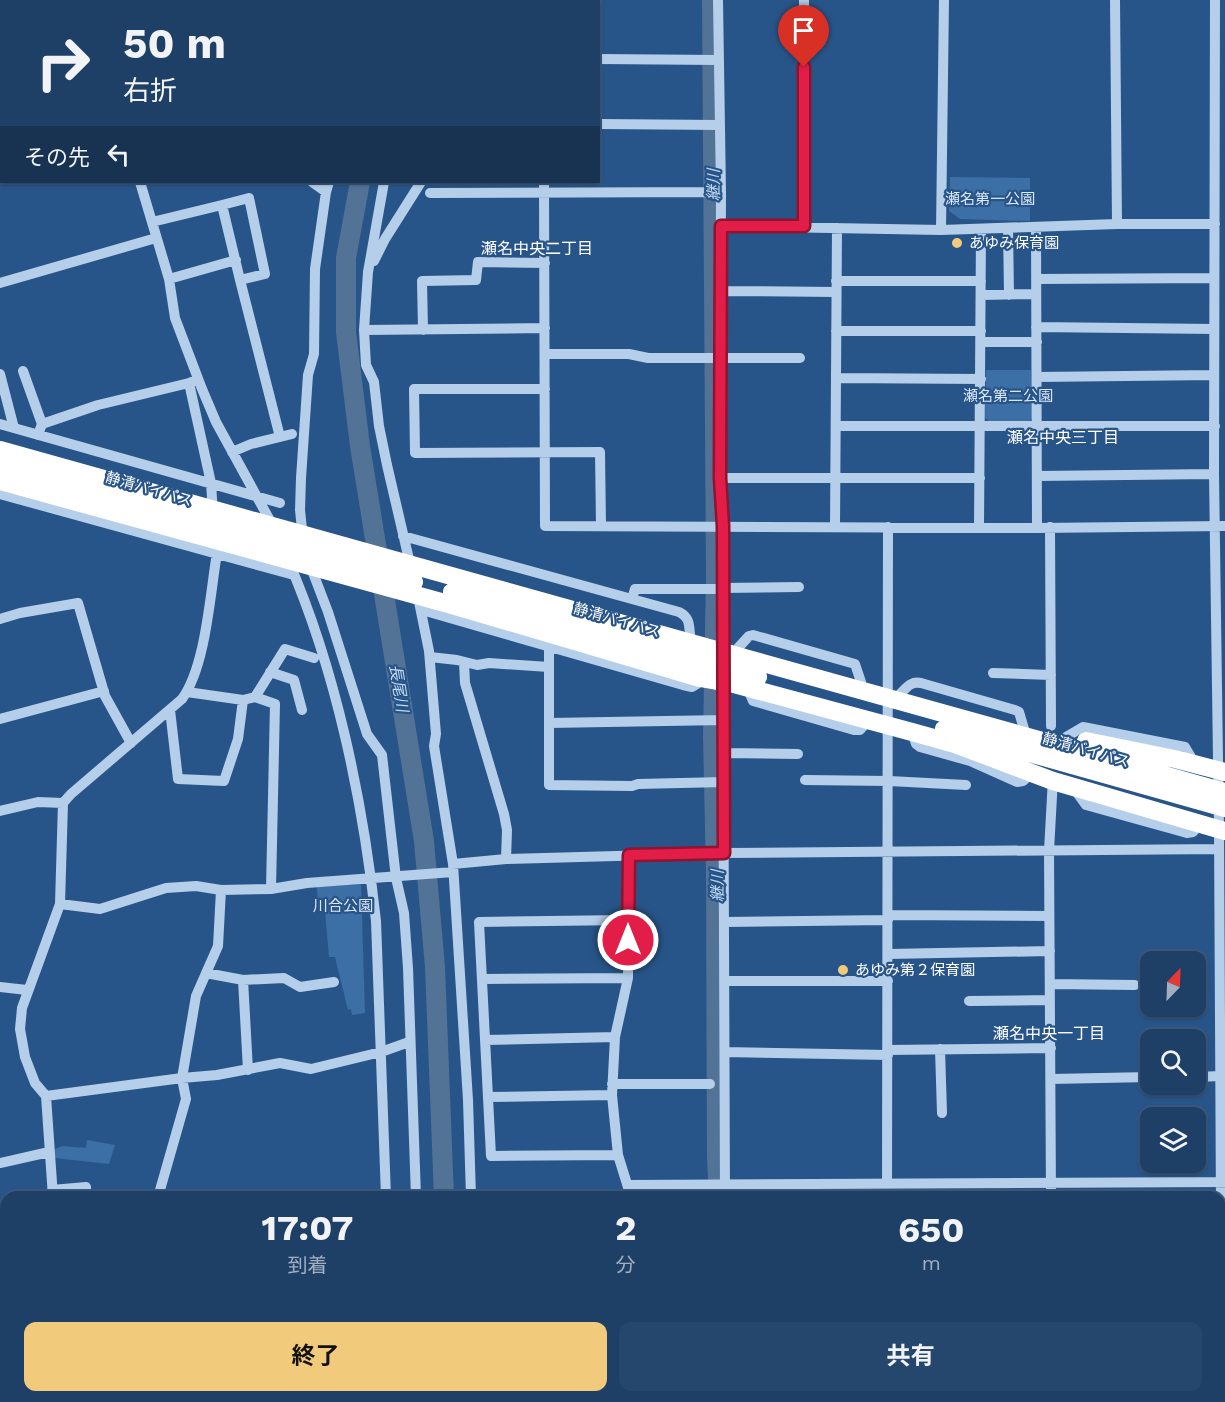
<!DOCTYPE html>
<html lang="ja">
<head>
<meta charset="utf-8">
<style>
  body { margin:0; font-family:"Work Sans","Noto Sans JP",sans-serif; background:#26476d; color:#f1f3f6; height:100vh; display:flex; flex-direction:column; font-size:22px; white-space:nowrap }
  * { box-sizing:border-box; margin:0 }
  p { font-size:20px; color:#a1afc0 }
  .icon { flex:none; width:33px; height:33px; fill:none; stroke:currentColor; stroke-width:2; stroke-linecap:round; stroke-linejoin:round }
  .map { position:relative; flex:1; overflow:hidden }
  .panel { position:absolute; left:0px; top:1191px; width:1226px; height:212px; display:flex; flex-direction:column; background:#1e4067; border-radius:18px 18px 0 0; box-shadow:0 2px 4px #0004,0 0 0 2px #3c597b }
  .panel>* { flex:none }
  .guide { position:absolute; left:0px; top:0px; width:600px; height:183px; box-shadow:0 2px 4px #0004,0 0 0 2px #3c597b; background:#1e4067; color:#f1f3f6; overflow:hidden }
  .needle { width:39px; rotate:23deg }
  .tools { position:absolute; left:1140px; top:951px; display:grid; gap:12px }
  .tools a { display:grid; place-items:center; width:66px; height:66px; border-radius:12px; background:#1e4067; box-shadow:0 2px 4px #0004,0 0 0 2px #3c597b; font-size:30px }
  .pin { position:absolute; display:grid; place-items:center; width:51px; height:51px; color:#fff; margin:-62px -26px; border-radius:50% 50% 50% 0; rotate:-45deg; box-shadow:0 0 6px #0007 }
  .pin .icon { rotate:45deg }
  .me { position:absolute; width:66px; margin:-33px; rotate:0deg; stroke-linejoin:round; filter:drop-shadow(0 0 4px #0008) }
  .turn { display:flex; align-items:center; gap:21px; height:126px; padding:0 24px; font-size:27px }
  .turn .icon { width:78px; height:78px; stroke-width:2.5 }
  .turn b { display:block; font-size:42px; line-height:51px }
  .then { display:flex; align-items:center; height:57px; padding:0 24px; background:#0003; gap:12px; font-size:22px }
  .eta { display:flex; justify-content:space-evenly; align-items:center; height:102px; text-align:center }
  .eta b { font-size:36px; font-weight:700; line-height:42px }
  .button { display:flex; gap:12px; margin-top:auto; padding:12px 24px }
  .button a { flex:1; height:69px; border-radius:12px; background:#f1cb7b; color:#111; font-size:24px; font-weight:700; line-height:69px; text-align:center }
  .button a+a { background:#26476d; color:#f1f3f6 }
  .map>svg:first-child { display:block }
  .green { fill:#3c6fa5 }
  .lines { fill:none; stroke-linecap:round; stroke-linejoin:round }
  .river { stroke:#527296; stroke-width:20 }
  .minor { stroke:#b5cee9; stroke-width:10 }
  .highway { stroke:#fff; stroke-width:18 }
  .route-casing { stroke:#92132f; stroke-width:15 }
  .route { stroke:#e11d48; stroke-width:10 }
  .poi-dot { fill:#f1cb7b; stroke:#285589; stroke-width:2 }
  .labels { text-anchor:middle; dominant-baseline:central; stroke-width:4.5; stroke-linejoin:round; paint-order:stroke }
  .park-label { font-size:15px; fill:#d9e7f7; stroke:#285589 }
  .poi-label { font-size:15px; fill:#fff; stroke:#285589; text-anchor:start }
  .street-label { font-size:15px; fill:#fff; stroke:#285589 }
  .water-label { font-size:16px; font-style:italic; fill:#c0d8f0; stroke:#285589 }
  .neighbourhood-label { font-size:16px; fill:#fff; stroke:#285589 }
</style>
</head>
<body>
<div class="map">
<svg width="1225" height="1402" viewBox="0 0 1225 1402">
  <rect width="100%" height="100%" fill="#285589"/>
  <path class="green" d="M 950,177 L 1030,178 L 1030,221 L 960,219 L 949,211 Z
    M 986,370 L 1031,370 L 1032,418 L 1029,422 L 990,422 L 985,418 Z
    M 361,884 L 365,1013 L 352,1015 L 351,1009 L 348,1010 L 335,957 L 329,957 L 325,911 L 318,910 L 317,887 Z
    M 87,1140 L 115,1145 L 109,1164 L 55,1158 L 55,1149 L 62,1146 L 86,1148 Z"/>
  <g class="lines">
    <path class="river" d="M 712,0 L 716,576 L 713,737 L 716,873 L 717,1159 L 719,1197
      M 442,2 L 443,0
      M 360,182 L 346,258 L 346,332 L 360,446 L 424,841 L 435,967 L 444,1197
      M 473,1396 L 474,1402"/>
    <path class="minor" d="M 93,0 L 93,2
      M 314,0 L 316,2
      M 718,0 L 721,192 L 720,478 L 723,526 L 723,657
      M 1115,0 L 1117,224
      M 1215,0 L 1214,474 L 1219,829 L 1222,1402
      M 326,2 L 327,0
      M 391,2 L 392,0
      M 408,2 L 409,0
      M 469,2 L 470,0
      M 577,2 L 579,0
      M 0,14 L 2,13
      M 598,59 L 719,60
      M 598,124 L 720,125
      M 140,182 L 169,279 L 175,318 L 202,389 L 216,422 L 273,526
      M 312,182 L 326,192
      M 384,182 L 368,272 L 364,330 L 366,365 L 374,382 L 379,426 L 387,465 L 411,568
      M 544,182 L 545,526 L 1037,528 L 1225,526
      M 430,193 L 721,192
      M 152,222 L 222,205
      M 721,226 L 941,230 L 1117,224 L 1215,224
      M 804,226 L 804,0
      M 1036,227 L 1037,528
      M 1008,228 L 1009,295
      M 941,230 L 944,0
      M 374,261 L 385,239 L 421,182
      M 169,279 L 236,260
      M 1036,279 L 1214,278
      M 240,280 L 265,274 L 249,198 L 222,205 L 240,280 L 280,437
      M 836,281 L 981,281
      M 0,283 L 156,238
      M 721,291 L 836,292
      M 981,295 L 1036,294
      M 1036,327 L 1214,329
      M 364,330 L 545,328
      M 423,330 L 422,281 L 476,280 L 478,262 L 545,263
      M 836,331 L 981,331
      M 981,342 L 1037,342
      M 545,354 L 629,354 L 648,358 L 800,358
      M 23,371 L 42,424
      M 0,374 L 14,428
      M 1037,377 L 1214,375
      M 836,378 L 981,379
      M 198,379 L 189,383 L 211,483 L 213,514
      M 545,389 L 414,389 L 415,453 L 600,452 L 601,526
      M 0,424 L 280,503
      M 836,426 L 1215,426
      M 38,435 L 42,424 L 98,405 L 189,383
      M 232,452 L 251,444 L 292,434
      M 1037,476 L 1214,474
      M 720,478 L 980,478
      M 0,494 L 294,575
      M 835,527 L 837,228
      M 979,527 L 981,229
      M 1050,527 L 1051,726
      M 403,536 L 679,612 C 689,617 689,623 690,634
      M 303,539 L 300,510 L 301,478 L 308,375 L 314,354 L 315,269 L 326,192 L 329,182
      M 288,560 C 336,670 363,801 376,921 L 386,1197
      M 310,565 L 328,612 L 367,734 L 382,755 L 396,878 L 404,913 L 408,968 L 416,1197
      M 417,592 L 429,651 L 436,734 L 434,746 L 453,864 L 468,1100 L 471,1197
      M 632,599 L 635,589 L 799,587
      M 422,610 L 683,685 L 692,687 L 697,684 L 700,678
      M 0,619 L 20,613 L 78,603 L 105,696 L 131,743
      M 549,646 L 549,785 L 632,786 L 638,784 L 724,782
      M 738,648 L 749,636 L 753,635 L 855,664 L 861,682
      M 430,657 L 457,660 L 477,665 L 489,663 L 549,667
      M 464,662 L 465,683 L 504,814 L 507,830 L 506,859
      M 270,672 L 294,680 L 302,710
      M 993,673 L 1051,675
      M 723,678 L 725,1197
      M 747,687 L 753,701 L 854,730 L 860,730 L 869,720
      M 187,692 L 243,700 L 255,697 L 275,704 L 271,889
      M 900,694 C 907,687 911,681 921,683 L 1015,710 L 1019,712 L 1024,729
      M 255,697 L 285,649 L 314,658
      M 170,710 L 178,779 L 224,781 L 238,739 L 243,700
      M 0,719 L 104,691
      M 549,723 L 724,720
      M 912,732 L 916,744 L 920,747 L 970,761 L 1017,782 L 1023,781 L 1032,773
      M 1066,737 L 1083,727 L 1185,747 L 1195,764
      M 724,753 L 798,754
      M 805,780 L 889,781 L 966,785
      M 1076,786 L 1078,794 L 1086,805 L 1187,833 L 1193,832 L 1201,823
      M 0,811 L 38,802 L 63,803
      M 629,855 L 628,978 L 615,1037 L 612,1095 L 618,1155 L 631,1197
      M 453,864 L 506,859 L 724,853 L 1219,849
      M 60,904 L 100,909 L 166,888 L 196,886 L 221,890 L 271,889 L 307,883 L 453,872
      M 888,915 L 1049,916
      M 724,922 L 888,920
      M 888,954 L 1050,951
      M 206,973 L 243,980 L 284,978 L 300,987 L 334,982
      M 482,979 L 628,978
      M 243,980 L 248,1070
      M 725,981 L 888,981
      M 1050,984 L 1135,985
      M 0,987 L 27,990
      M 969,1001 L 1050,1000
      M 485,1040 L 615,1037
      M 940,1049 L 942,1113
      M 888,1050 L 1051,1048
      M 725,1052 L 888,1055
      M 1196,1077 L 1221,1076
      M 1051,1079 L 1150,1077
      M 612,1084 L 710,1084
      M 46,1096 L 182,1078 L 217,1075 L 280,1063 L 311,1069 L 381,1052 L 409,1042
      M 488,1097 L 612,1095
      M 618,1155 L 491,1156 L 479,922 L 627,920
      M 0,1163 L 49,1152
      M 628,1185 L 1225,1182
      M 52,1190 L 86,1187 L 86,1197
      M 53,1197 L 46,1096 L 35,1083 L 25,1057 L 20,1029 L 22,1008 L 60,904 L 63,803 L 71,794 L 182,699 C 206,666 210,594 217,553 L 215,536
      M 158,1197 L 186,1099 L 182,1078 L 196,996 L 218,946 L 221,890
      M 887,1197 L 888,527
      M 1051,1197 L 1049,851 L 1053,778
      M 0,1208 L 6,1207
      M 0,1257 L 6,1257
      M 0,1307 L 6,1307
      M 0,1349 L 6,1349
      M 175,1396 L 178,1402
      M 292,1396 L 294,1402
      M 408,1396 L 409,1402
      M 442,1396 L 444,1402
      M 497,1396 L 499,1402
      M 674,1396 L 675,1402
      M 762,1396 L 762,1402
      M 804,1396 L 807,1402
      M 889,1396 L 889,1402
      M 1052,1396 L 1052,1402
      M 23,1402 L 24,1396
      M 85,1402 L 85,1396"/>
    <path class="highway" d="M 0,450 L 1225,792
      M 0,466 L 414,582
      M 0,481 L 452,605 L 700,678 L 734,684 L 912,732 L 955,744 L 1053,781 L 1225,831
      M 452,592 L 758,677
      M 944,729 L 1225,808
      M 1086,741 L 1175,759 L 1225,772"/>
  </g>
  <g class="lines">
    <g class="route-casing">
      <path id="route" d="M 628,940 L 629,855 L 724,853 L 723,526 L 720,478 L 721,226 L 804,226 L 804,67"/>
    </g>
    <use href="#route" class="route"/>
  </g>
  <g class="poi-dot">
    <circle cx="957" cy="243" r="6"/>
    <circle cx="843" cy="970" r="6"/>
  </g>
  <g class="labels">
    <g class="park-label">
      <text x="990" y="199">瀬名第一公園</text>
      <text x="1008" y="396">瀬名第二公園</text>
      <text x="343" y="906">川合公園</text>
    </g>
    <g class="poi-label">
      <text x="969" y="243">あゆみ保育園</text>
      <text x="855" y="970">あゆみ第２保育園</text>
    </g>
    <g class="street-label">
      <text transform="translate(149 489) rotate(16)">静清バイパス</text>
      <text transform="translate(617 620) rotate(16)">静清バイパス</text>
      <text transform="translate(1086 750) rotate(16)">静清バイパス</text>
    </g>
    <g class="water-label">
      <text transform="translate(713 185) rotate(-90)">継川</text>
      <text transform="translate(399 688) rotate(81)">長尾川</text>
      <text transform="translate(717 886) rotate(-90)">継川</text>
    </g>
    <g class="neighbourhood-label">
      <text x="537" y="248">瀬名中央二丁目</text>
      <text x="1063" y="437">瀬名中央三丁目</text>
      <text x="1049" y="1033">瀬名中央一丁目</text>
    </g>
  </g>
</svg>
<div class="tools">
<a><svg class="needle" viewBox="-14 -14 28 28"><path d="M0-13l5 13h-10z" fill="#e53935"/><path d="M0 13l5-13h-10z" fill="#a1afc0"/></svg></a>
<a><svg class="icon" aria-label="search" viewBox="0 0 24 24"><circle cx="10" cy="10" r="6"/><path d="M15 15l6 6"/></svg></a>
<a><svg class="icon" aria-label="layers" viewBox="0 0 24 24"><path d="M12 4l9 5-9 5-9-5zM3 14l9 5 9-5"/></svg></a>
</div>
<div class="pin" style="left:804px;top:67px;background:#d93025"><svg class="icon" aria-label="arrive" viewBox="0 0 24 24"><path d="M6 21V4h12l-3 4 3 4H6"/></svg></div>
<svg class="me" style="left:628px;top:940px" viewBox="-20 -20 40 40"><circle r="17" fill="#e11d48" stroke="#fff" stroke-width="3"/><path d="M0-11L8 9 0 5-8 9z" fill="#fff"/></svg>
<div class="guide">
<div class="turn"><svg class="icon" aria-label="right" viewBox="0 0 24 24"><path d="M7 20v-9h11M14 6l5 5-5 5"/></svg><div><b>50 m</b>右折</div></div>
<div class="then">その先<svg class="icon" aria-label="left" viewBox="0 0 24 24"><path d="M17 20v-9H6M10 6l-5 5 5 5"/></svg></div>
</div>
<section class="panel">
<div class="eta">
<div><b>17:07</b><p>到着</p></div>
<div><b>2</b><p>分</p></div>
<div><b>650</b><p>m</p></div>
</div>
<div class="button"><a>終了</a><a>共有</a></div>
</section>
</div>
</body>
</html>
